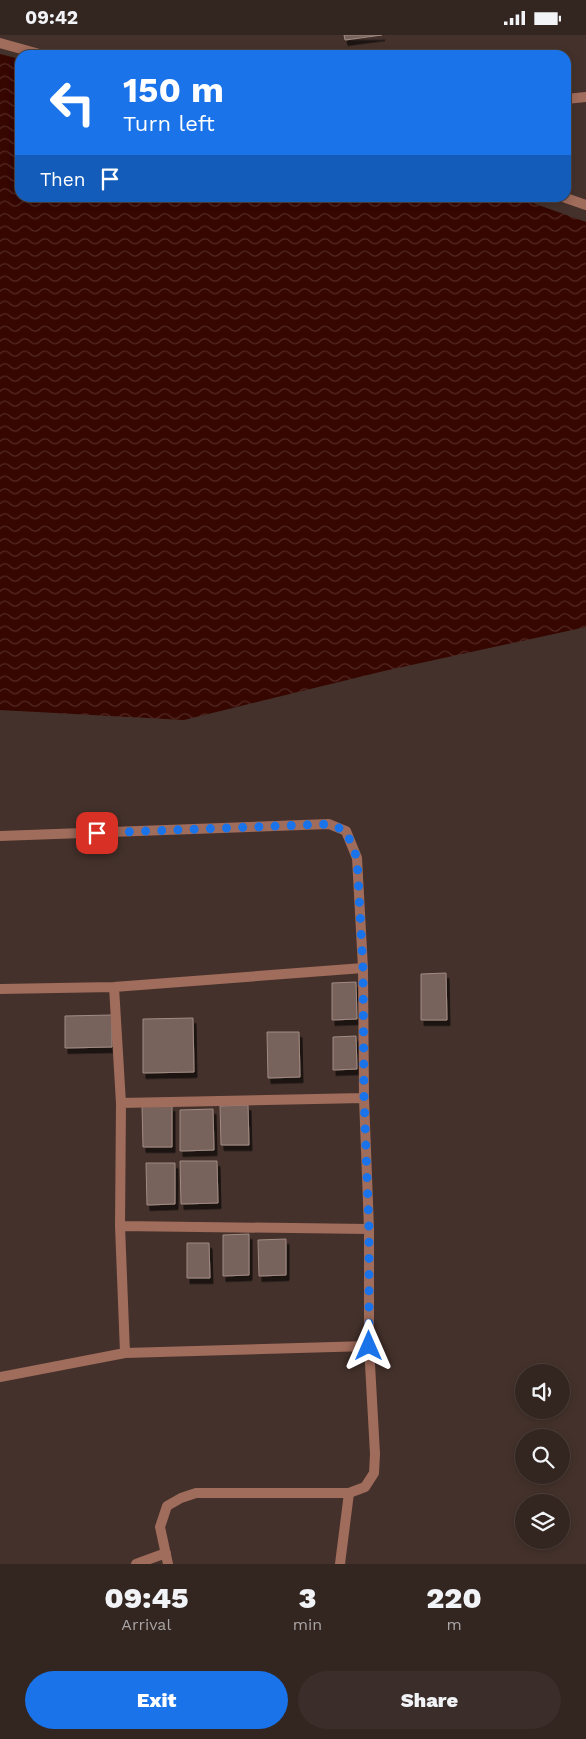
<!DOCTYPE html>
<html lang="en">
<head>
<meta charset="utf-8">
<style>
  body { margin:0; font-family:"Work Sans",sans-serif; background:#3b2d29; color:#f1f3f6; height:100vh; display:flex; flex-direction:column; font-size:19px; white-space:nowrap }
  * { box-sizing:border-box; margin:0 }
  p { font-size:16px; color:#a9a5a5 }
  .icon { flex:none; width:28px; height:28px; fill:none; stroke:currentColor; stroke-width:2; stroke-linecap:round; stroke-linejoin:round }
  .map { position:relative; height:1529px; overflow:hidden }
  .drawer { display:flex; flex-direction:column; background:#332520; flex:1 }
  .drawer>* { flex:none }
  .hud { position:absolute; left:15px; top:15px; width:556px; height:152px; border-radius:15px; box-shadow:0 2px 8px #0003,0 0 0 1px #4e423e; background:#1a73e8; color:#fff; overflow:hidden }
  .fabs { position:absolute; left:515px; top:1329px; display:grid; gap:10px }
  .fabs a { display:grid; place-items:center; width:55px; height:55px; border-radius:50%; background:#332520; box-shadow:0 2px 8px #0003,0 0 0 1px #4e423e; font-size:25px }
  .pin { position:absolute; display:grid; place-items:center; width:42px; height:42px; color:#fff; margin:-21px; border-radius:10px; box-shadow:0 2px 8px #0006 }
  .me { position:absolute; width:55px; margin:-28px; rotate:0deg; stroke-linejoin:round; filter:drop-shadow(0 0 4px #0008) }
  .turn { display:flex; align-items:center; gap:18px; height:105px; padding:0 25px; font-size:22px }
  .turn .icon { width:65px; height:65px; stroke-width:2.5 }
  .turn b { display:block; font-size:35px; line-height:42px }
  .then { display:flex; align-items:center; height:48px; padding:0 25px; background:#0003; gap:10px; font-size:19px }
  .eta { display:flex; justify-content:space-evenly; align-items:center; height:85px; text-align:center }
  .eta b { font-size:30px; font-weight:800; line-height:35px }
  .button { display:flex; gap:10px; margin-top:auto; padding:10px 25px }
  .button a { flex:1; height:58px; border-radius:30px; background:#1a73e8; color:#fff; font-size:20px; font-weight:800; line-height:58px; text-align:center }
  .button a+a { background:#3b2d29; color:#f1f3f6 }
  .status { display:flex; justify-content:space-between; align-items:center; height:35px; padding:0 25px; background:#332520; direction:ltr }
  .status svg { height:14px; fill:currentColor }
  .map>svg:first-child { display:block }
  .water { fill:url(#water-waves) }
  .building { fill:#77625b; stroke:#a18b83; filter:url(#shadow) }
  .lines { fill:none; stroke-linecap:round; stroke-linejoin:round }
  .minor { stroke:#a06c5b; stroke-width:10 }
  .route { stroke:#1a73e8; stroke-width:9; stroke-dasharray:0 16.2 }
</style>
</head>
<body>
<div class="status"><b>09:42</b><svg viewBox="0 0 49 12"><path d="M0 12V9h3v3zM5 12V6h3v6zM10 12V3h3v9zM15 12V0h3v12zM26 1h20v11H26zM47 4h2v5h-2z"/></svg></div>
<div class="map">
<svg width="586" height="1529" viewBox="0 0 586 1529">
  <defs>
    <pattern id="water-waves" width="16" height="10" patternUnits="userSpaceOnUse" patternTransform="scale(1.25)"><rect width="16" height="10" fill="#360600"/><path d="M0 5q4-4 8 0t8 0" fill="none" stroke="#532924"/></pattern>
    <filter id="shadow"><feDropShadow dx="3" dy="5.5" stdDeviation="0" flood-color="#0009"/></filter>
  </defs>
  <rect width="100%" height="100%" fill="#44312b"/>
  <path class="water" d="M 0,19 L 20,24 L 20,162 L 516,162 L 586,187 L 586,592 L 384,636 L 184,685 L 0,675 Z"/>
  <path class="building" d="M 344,0 L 382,0 L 345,5 Z
    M 446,938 L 447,985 L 421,985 L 421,939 Z
    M 356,947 L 357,984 L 332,985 L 332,948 Z
    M 112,980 L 112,1012 L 65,1013 L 65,981 Z
    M 193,983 L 194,1037 L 143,1038 L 143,984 Z
    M 267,997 L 299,997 L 300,1042 L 268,1043 Z
    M 356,1001 L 357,1034 L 333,1035 L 333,1002 Z
    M 248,1070 L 249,1110 L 221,1110 L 220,1071 Z
    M 142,1071 L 172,1071 L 172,1112 L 143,1112 Z
    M 213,1074 L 214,1115 L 180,1116 L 180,1075 Z
    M 180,1126 L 217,1126 L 218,1168 L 181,1169 Z
    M 146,1128 L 175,1128 L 175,1169 L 147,1170 Z
    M 249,1199 L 249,1240 L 223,1241 L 223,1200 Z
    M 286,1204 L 286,1240 L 259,1241 L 258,1205 Z
    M 187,1208 L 209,1208 L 210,1243 L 187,1243 Z"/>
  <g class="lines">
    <path class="minor" d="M 0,8 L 43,20
      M 566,64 L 586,62
      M 563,162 L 586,170
      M 0,801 L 329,789 L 346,796 L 357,823 L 363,933 L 364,1063 L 369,1194 L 369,1311 L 375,1419 L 374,1438 L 365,1452 L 349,1458 L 196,1458 L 181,1463 L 167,1471 L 160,1492 L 168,1529
      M 114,952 L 121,1068 L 120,1191 L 125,1318 L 369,1311
      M 0,954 L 114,952 L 363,933
      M 121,1068 L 364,1063
      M 120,1191 L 369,1194
      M 0,1342 L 125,1318
      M 136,1529 L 166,1518
      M 340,1529 L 349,1458"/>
  </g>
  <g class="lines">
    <path class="route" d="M 97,798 L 329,789 L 346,796 L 357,823 L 363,933 L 364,1062 L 369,1194 L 369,1311"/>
  </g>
</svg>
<div class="fabs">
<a><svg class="icon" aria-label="sound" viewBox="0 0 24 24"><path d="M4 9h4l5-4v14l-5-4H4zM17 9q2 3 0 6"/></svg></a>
<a><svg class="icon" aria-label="search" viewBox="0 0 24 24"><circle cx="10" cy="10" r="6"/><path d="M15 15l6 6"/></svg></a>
<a><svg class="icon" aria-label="layers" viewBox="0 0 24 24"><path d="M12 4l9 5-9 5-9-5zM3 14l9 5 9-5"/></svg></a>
</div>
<div class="pin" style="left:97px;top:798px;background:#d93025"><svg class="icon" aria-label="arrive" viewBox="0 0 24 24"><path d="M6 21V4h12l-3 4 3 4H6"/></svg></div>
<svg class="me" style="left:369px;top:1311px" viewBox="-20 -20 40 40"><path d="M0-17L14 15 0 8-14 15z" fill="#1a73e8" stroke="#fff" stroke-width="4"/></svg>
<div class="hud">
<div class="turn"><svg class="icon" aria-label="left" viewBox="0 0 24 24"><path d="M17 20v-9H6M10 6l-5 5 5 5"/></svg><div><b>150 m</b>Turn left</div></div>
<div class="then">Then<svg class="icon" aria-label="arrive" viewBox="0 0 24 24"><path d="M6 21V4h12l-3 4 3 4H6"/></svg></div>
</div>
</div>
<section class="drawer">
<div class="eta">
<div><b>09:45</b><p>Arrival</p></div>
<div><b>3</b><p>min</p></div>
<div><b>220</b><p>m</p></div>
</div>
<div class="button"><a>Exit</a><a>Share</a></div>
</section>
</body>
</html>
